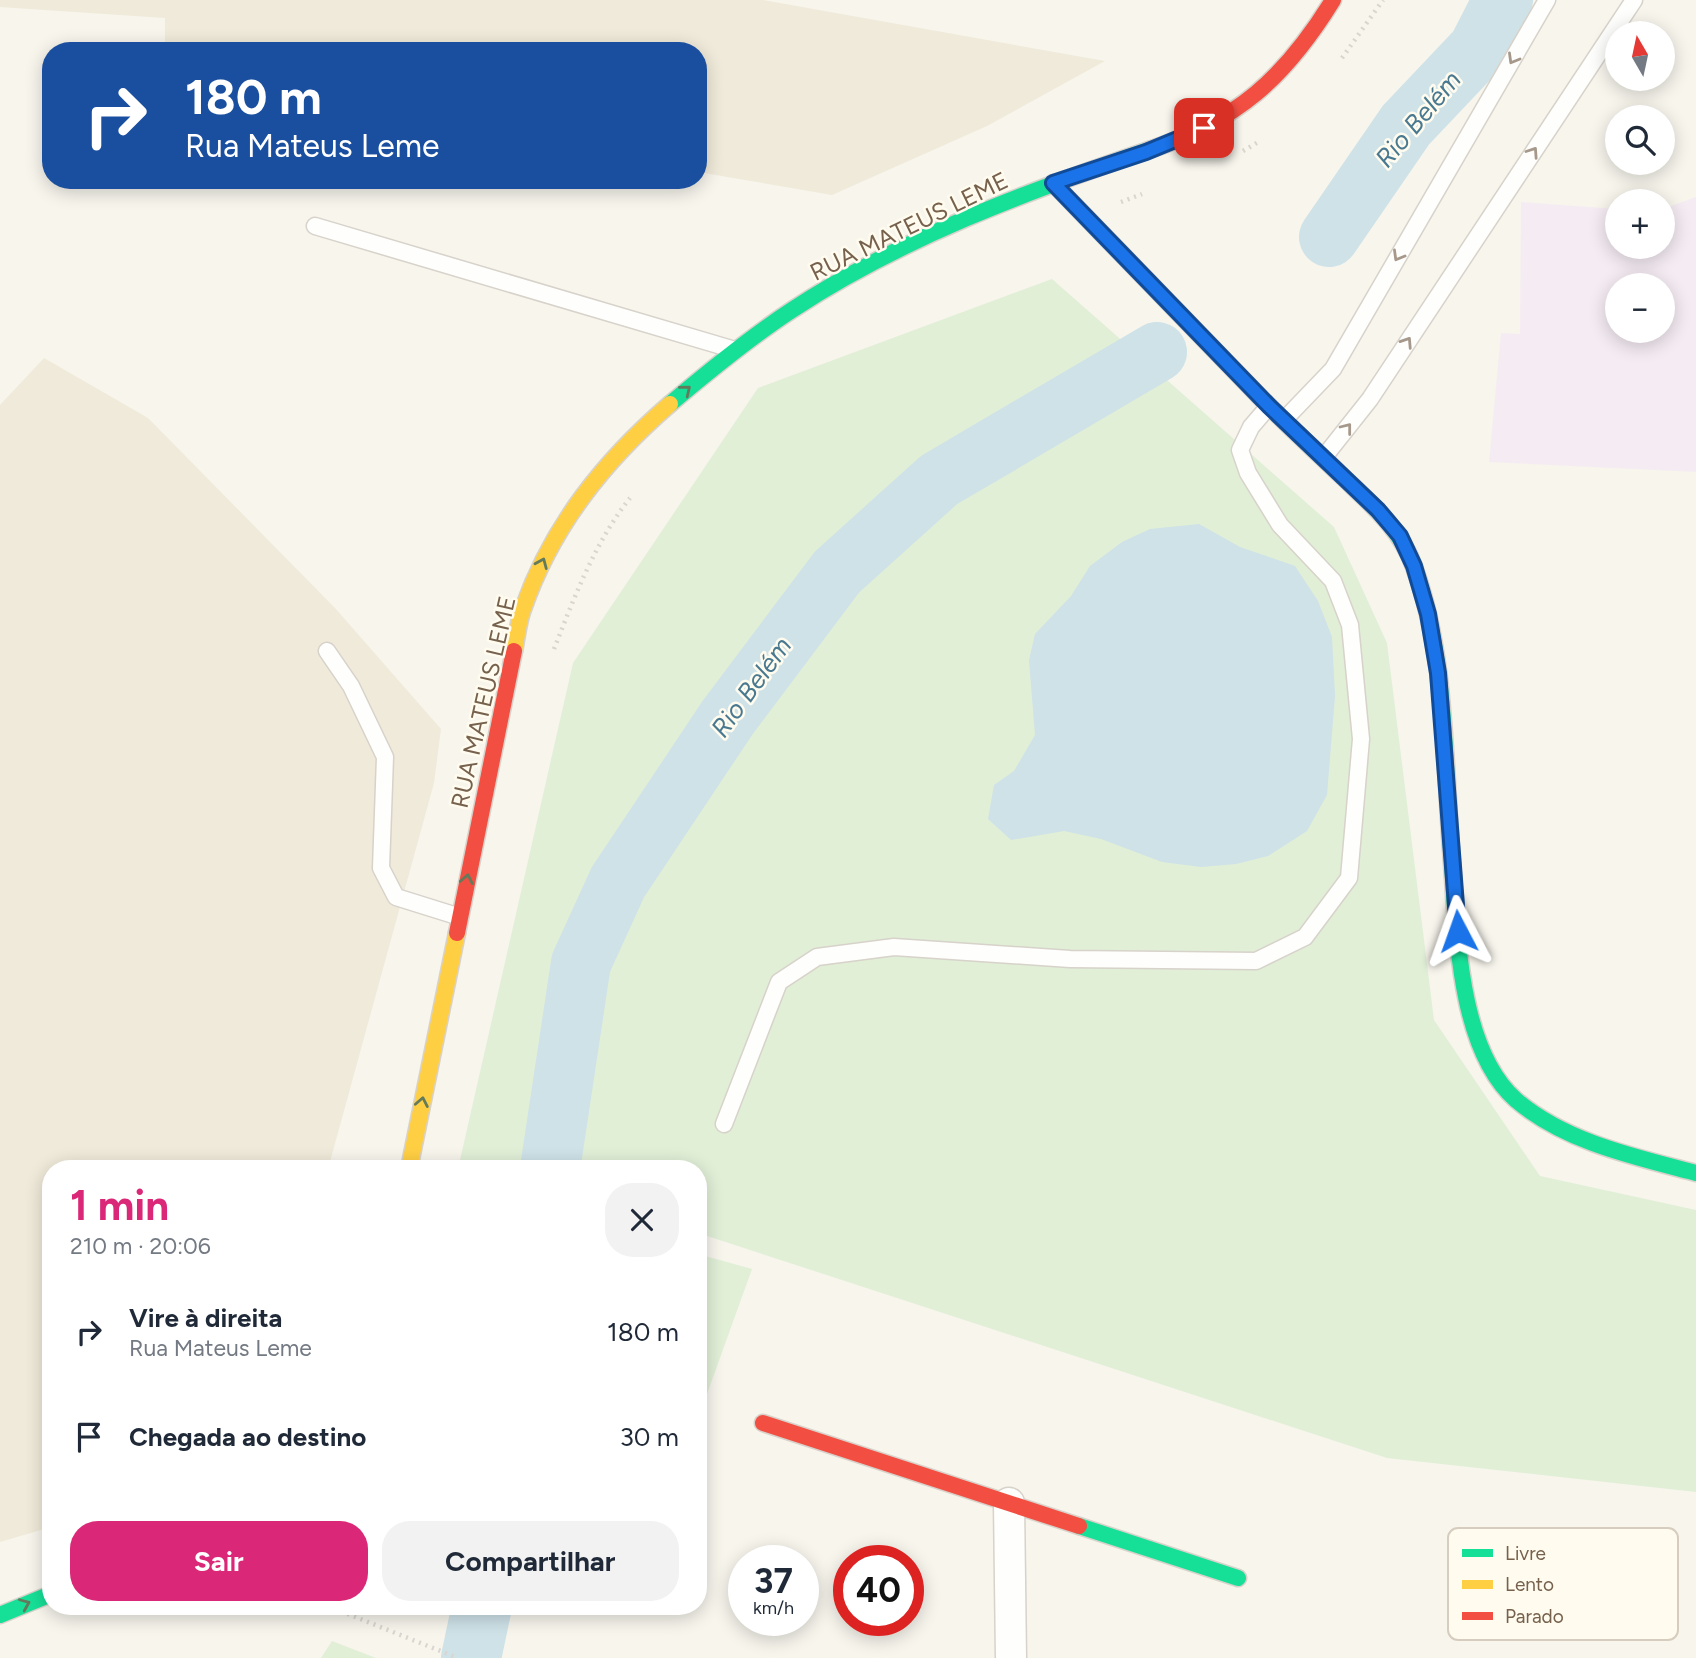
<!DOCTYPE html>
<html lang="pt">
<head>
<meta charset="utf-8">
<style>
  body { margin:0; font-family:Figtree,sans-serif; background:#f2f2f3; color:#1f2937; height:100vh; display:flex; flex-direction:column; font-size:26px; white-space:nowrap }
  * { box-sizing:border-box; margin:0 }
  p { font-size:23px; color:#747a83 }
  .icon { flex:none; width:38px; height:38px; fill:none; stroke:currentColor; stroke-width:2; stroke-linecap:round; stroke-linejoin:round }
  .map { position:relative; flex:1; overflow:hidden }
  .panel { position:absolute; left:42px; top:1160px; width:665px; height:455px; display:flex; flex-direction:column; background:#fff; border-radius:28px; box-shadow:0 4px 18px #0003 }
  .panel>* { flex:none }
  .hud { position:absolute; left:42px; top:42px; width:665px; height:147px; border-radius:28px; box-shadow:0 4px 18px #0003; background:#1a4fa0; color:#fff; overflow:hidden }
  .needle { width:46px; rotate:351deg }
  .fabs { position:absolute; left:1605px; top:21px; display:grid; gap:14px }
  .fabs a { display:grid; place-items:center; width:70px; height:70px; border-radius:50%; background:#fff; box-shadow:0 4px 18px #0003; font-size:35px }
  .speed { position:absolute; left:728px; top:1545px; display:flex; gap:14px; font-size:35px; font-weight:700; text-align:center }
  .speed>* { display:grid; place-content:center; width:91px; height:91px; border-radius:50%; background:#fff; box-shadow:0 4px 18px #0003; line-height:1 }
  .speed small { font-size:18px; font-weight:400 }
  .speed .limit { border:10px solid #d22; background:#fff; color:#111 }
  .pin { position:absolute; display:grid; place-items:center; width:60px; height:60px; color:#fff; margin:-30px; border-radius:14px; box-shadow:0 4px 10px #0006 }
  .me { position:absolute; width:77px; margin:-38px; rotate:356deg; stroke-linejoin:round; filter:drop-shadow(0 0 5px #0008) }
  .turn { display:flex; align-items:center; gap:24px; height:147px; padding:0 28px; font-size:32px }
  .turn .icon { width:91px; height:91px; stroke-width:2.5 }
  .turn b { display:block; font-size:49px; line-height:60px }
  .round { display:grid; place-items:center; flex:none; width:74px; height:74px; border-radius:28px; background:#f2f2f3 }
  .summary { display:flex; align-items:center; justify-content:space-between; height:119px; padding:0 28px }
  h1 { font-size:42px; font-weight:700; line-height:52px; color:#db2777 }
  .action { display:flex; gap:14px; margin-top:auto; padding:14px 28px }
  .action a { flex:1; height:80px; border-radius:28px; background:#db2777; color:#fff; font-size:28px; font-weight:700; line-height:80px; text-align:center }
  .action a+a { background:#f2f2f3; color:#1f2937 }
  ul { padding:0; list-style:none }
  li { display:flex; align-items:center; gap:21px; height:105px; padding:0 28px }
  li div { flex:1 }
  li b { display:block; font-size:26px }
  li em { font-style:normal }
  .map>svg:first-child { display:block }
  .residential { fill:#f0eada }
  .education { fill:#f5ecf3; fill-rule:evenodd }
  .green { fill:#e1efd7 }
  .water { fill:#cee2e8 }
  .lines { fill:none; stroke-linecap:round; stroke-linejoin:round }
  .river { stroke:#cee2e8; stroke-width:60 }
  .lane-casing { stroke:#d7d2ca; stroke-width:19 }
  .street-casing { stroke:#d7d2ca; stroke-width:33 }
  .fast-casing { stroke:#d8d2ca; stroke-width:19 }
  .slow-casing { stroke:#d8d2ca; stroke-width:19 }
  .jam-casing { stroke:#d8d2ca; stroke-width:19 }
  .path { stroke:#dad5cf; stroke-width:4.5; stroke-dasharray:2 5; stroke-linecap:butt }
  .lane { stroke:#fefefc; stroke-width:16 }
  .street { stroke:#fefefc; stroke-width:30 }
  .fast { stroke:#16e098; stroke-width:16 }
  .slow { stroke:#ffcf43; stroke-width:16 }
  .jam { stroke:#f24e42; stroke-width:16 }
  .oneway { stroke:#a6988a }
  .oneway2 { stroke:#637a5b }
  .route-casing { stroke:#114b97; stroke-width:18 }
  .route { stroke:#1a73e8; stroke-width:12 }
  .labels { text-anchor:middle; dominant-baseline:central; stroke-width:5; stroke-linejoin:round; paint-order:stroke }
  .street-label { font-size:24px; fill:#76614c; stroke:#fffbef }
  .water-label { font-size:26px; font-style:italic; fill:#497990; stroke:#fffbef }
  .key { fill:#fffbef; stroke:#d6cdbe; stroke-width:2 }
  .key-label { font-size:19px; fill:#76614c }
</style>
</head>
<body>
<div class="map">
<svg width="1696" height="1658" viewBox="0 0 1696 1658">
  <rect width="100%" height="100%" fill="#f7f5ec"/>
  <path class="residential" d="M 0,0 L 763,0 L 1105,61 L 987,126 L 832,195 L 698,172 L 698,51 L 165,51 L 165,18 L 0,7 Z
    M 44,358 L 148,418 L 335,608 L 441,729 L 434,783 L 328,1169 L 51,1169 L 51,1527 L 0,1542 L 0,405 Z"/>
  <path class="education" d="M 1696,197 L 1696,472 L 1489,462 L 1501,333 L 1520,334 L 1521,202 L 1617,209 L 1617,247 L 1662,247 L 1663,209 ZM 1617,285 L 1662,285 L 1662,331 L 1617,331 Z"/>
  <path class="green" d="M 1052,279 L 1334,527 L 1387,643 L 1434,1020 L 1540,1176 L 1696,1210 L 1696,1492 L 1387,1458 L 698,1233 L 698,1169 L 458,1169 L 573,663 L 758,388 Z
    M 698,1254 L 752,1269 L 698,1419 Z
    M 698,1484 L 705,1543 L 698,1544 Z
    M 332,1641 L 376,1658 L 321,1658 Z"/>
  <path class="water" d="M 1199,524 L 1240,547 L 1295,566 L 1318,601 L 1332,637 L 1335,696 L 1327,795 L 1307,831 L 1268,856 L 1236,864 L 1201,867 L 1162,862 L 1101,839 L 1064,831 L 1011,840 L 988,819 L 994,785 L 1014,771 L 1035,735 L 1029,660 L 1035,634 L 1071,596 L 1090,566 L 1122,542 L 1150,529 Z"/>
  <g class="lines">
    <path class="river" d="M 1329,237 L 1406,125 L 1478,49 L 1503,0
      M 550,1169 L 581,963 L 618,882 L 728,717 L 837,572 L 939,480 L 1157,352
      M 471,1658 L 482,1606"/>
    <g class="lane-casing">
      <path id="lane" d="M 315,226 L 735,350
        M 1284,420 L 1333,369 L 1547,0
        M 1324,457 L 1370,399 L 1634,0
        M 327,651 L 351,686 L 385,757 L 381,868 L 396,897 L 460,917
        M 724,1124 L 779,982 L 817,957 L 894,947 L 1070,959 L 1256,961 L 1305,937 L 1349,878 L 1361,739 L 1350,625 L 1333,581 L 1280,525 L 1248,473 L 1240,450 L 1251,427 L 1269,406"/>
    </g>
    <g class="street-casing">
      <path id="street" d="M 1009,1503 L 1011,1658"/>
    </g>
    <g class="fast-casing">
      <path id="fast" d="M 1259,396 C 1286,424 1315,450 1343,477 C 1371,504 1401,529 1414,567 C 1446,654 1444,757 1451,849 C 1457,923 1456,1047 1516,1100 C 1565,1142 1635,1157 1696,1173
        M 670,404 C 709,371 749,338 792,310 C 901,238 1026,192 1149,150
        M 1079,1526 L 1238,1578
        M 0,1615 L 51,1594"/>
    </g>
    <g class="slow-casing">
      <path id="slow" d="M 1053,183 L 1259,396
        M 514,651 C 517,637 518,622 523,609 C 552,526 604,461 670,404
        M 409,1169 L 457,933"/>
    </g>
    <g class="jam-casing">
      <path id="jam" d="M 1149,150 C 1237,121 1285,78 1333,0
        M 457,933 L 514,651
        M 763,1423 L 1079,1526"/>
    </g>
    <path class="path" d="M 1342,58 L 1383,0
      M 1243,151 L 1260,141
      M 1121,202 L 1142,194
      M 554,649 C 574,598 595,542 630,498
      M 328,1606 L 458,1658"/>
    <use href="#lane" class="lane"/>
    <use href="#street" class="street"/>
    <use href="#fast" class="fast"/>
    <use href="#slow" class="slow"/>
    <use href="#jam" class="jam"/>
  </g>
  <defs><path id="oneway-chevron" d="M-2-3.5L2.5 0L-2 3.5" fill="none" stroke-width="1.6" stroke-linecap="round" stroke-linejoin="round" transform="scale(1.75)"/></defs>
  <g class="oneway">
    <use href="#oneway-chevron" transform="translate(1513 59) rotate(120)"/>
    <use href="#oneway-chevron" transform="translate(1533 152) rotate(-56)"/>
    <use href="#oneway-chevron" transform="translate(1398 256) rotate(120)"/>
    <use href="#oneway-chevron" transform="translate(1407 342) rotate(-57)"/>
    <use href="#oneway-chevron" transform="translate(1347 428) rotate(-52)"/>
  </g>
  <g class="oneway2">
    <use href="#oneway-chevron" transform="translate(686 390) rotate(-39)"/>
    <use href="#oneway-chevron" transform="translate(542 563) rotate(-67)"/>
    <use href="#oneway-chevron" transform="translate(467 879) rotate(-79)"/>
    <use href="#oneway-chevron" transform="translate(422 1102) rotate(-79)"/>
    <use href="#oneway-chevron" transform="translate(25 1604) rotate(-23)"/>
  </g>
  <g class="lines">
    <g class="route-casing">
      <path id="route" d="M 1204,128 L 1146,152 L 1053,183 L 1269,406 L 1378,510 L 1400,536 L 1414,566 L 1428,614 L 1438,673 L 1458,931"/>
    </g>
    <use href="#route" class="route"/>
  </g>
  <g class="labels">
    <g class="street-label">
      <text transform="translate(909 226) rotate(-26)">RUA MATEUS LEME</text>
      <text transform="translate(483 702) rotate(-77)">RUA MATEUS LEME</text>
    </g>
    <g class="water-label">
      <text transform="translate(1418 119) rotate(-50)">Rio Belém</text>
      <text transform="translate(751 687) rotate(-54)">Rio Belém</text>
    </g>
  </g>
  <rect x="1448" y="1528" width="230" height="112" rx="10" class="key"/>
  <rect x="1462" y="1549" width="31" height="8" fill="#16e098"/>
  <rect x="1462" y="1580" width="31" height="9" fill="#ffcf43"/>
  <rect x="1462" y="1612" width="31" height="8" fill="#f24e42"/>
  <g class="key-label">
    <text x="1505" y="1560">Livre</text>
    <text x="1505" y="1591">Lento</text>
    <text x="1505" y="1623">Parado</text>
  </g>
</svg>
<div class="fabs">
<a><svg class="needle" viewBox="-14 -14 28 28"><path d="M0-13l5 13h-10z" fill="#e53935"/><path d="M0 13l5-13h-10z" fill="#747a83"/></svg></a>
<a><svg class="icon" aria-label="search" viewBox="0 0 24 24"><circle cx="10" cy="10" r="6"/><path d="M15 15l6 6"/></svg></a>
<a>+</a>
<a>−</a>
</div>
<div class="speed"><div>37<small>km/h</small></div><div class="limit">40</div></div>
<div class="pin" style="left:1204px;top:128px;background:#d93025"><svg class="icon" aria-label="arrive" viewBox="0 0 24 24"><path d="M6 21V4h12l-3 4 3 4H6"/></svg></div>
<svg class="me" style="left:1458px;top:931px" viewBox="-20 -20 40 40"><path d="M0-17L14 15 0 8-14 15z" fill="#1a73e8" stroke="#fff" stroke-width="4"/></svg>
<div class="hud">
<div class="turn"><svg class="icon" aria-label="right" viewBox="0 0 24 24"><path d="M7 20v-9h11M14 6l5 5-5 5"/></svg><div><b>180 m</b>Rua Mateus Leme</div></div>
</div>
<section class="panel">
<div class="summary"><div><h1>1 min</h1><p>210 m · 20:06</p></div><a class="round"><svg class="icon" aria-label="close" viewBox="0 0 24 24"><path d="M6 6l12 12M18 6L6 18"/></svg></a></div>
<ul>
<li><svg class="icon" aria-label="right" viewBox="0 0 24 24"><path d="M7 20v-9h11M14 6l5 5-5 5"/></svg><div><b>Vire à direita</b><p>Rua Mateus Leme</p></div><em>180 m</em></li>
<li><svg class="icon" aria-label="arrive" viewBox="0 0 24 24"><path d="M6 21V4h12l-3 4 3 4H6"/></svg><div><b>Chegada ao destino</b></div><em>30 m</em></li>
</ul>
<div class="action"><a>Sair</a><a>Compartilhar</a></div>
</section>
</div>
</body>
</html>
